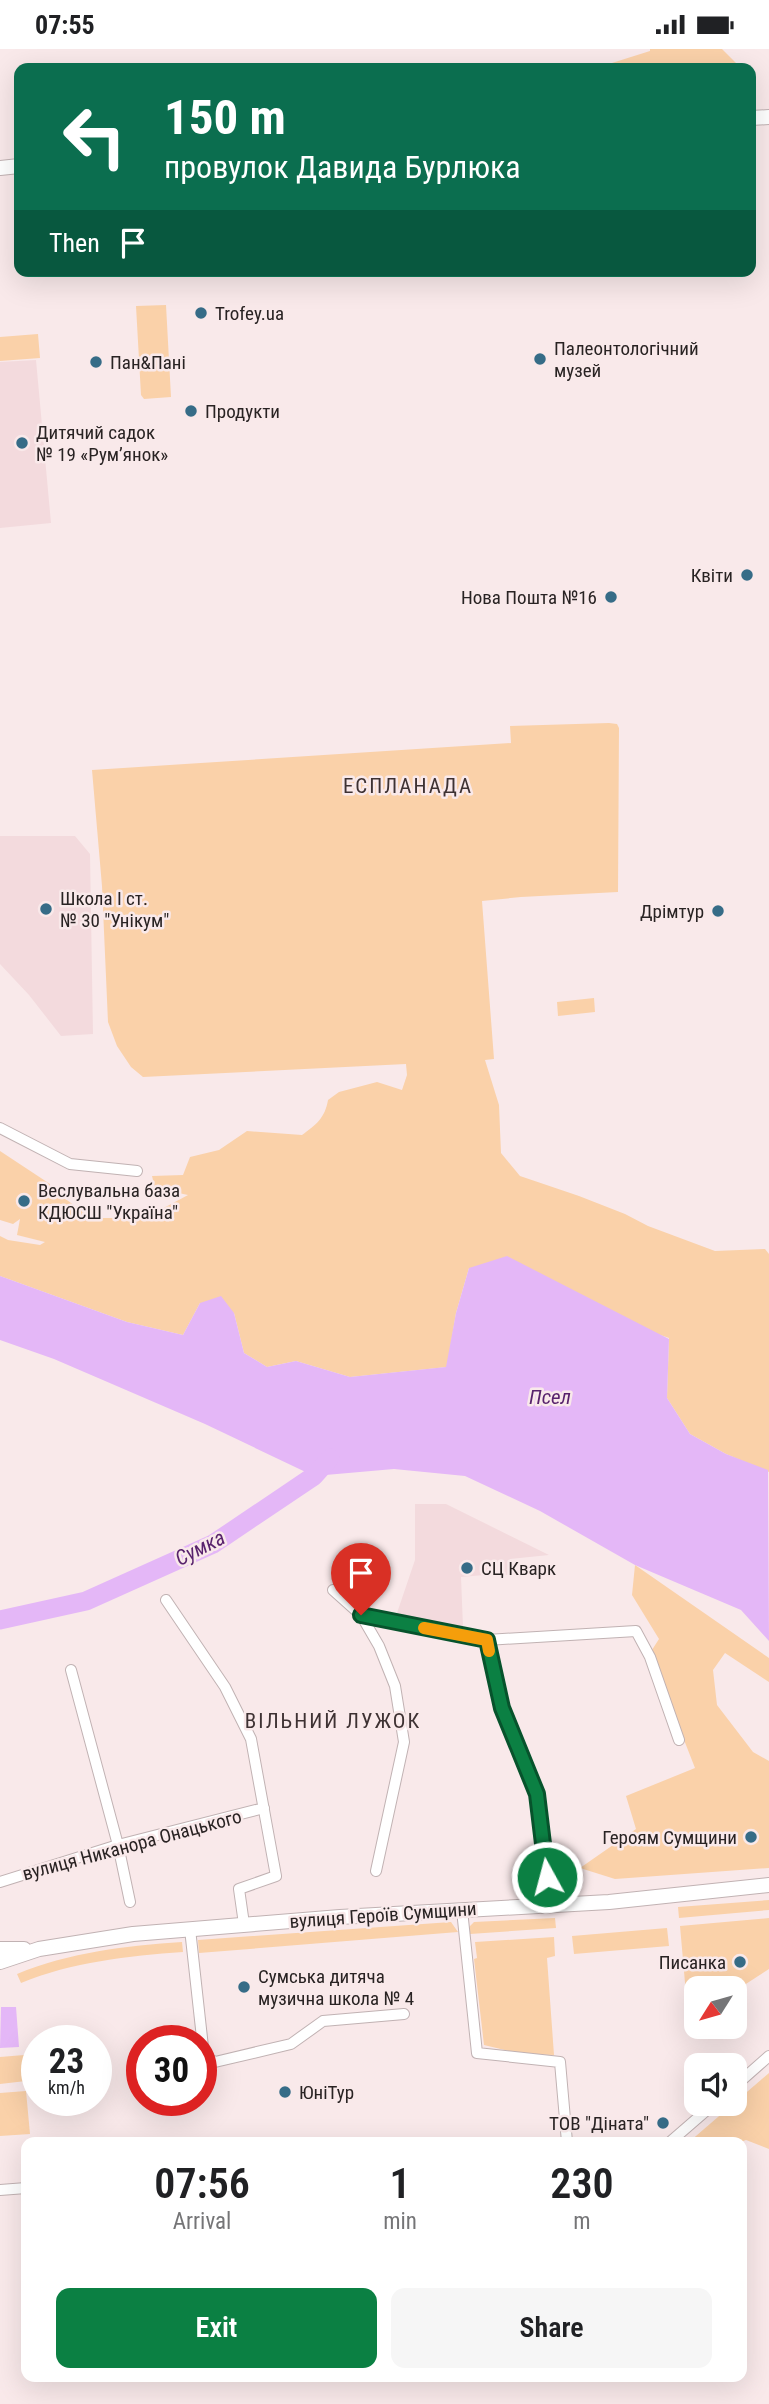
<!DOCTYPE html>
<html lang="en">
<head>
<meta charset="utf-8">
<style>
  body { margin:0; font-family:"Roboto Condensed",sans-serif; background:#f6f6f6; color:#202124; height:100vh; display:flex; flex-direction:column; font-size:26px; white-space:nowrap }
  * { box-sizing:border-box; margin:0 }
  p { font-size:23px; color:#757577 }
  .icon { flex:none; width:38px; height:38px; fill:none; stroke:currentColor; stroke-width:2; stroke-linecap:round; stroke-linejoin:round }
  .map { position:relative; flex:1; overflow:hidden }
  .side { position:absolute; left:21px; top:2088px; width:726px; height:245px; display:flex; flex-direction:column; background:#fff; border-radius:14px; box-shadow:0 7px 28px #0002 }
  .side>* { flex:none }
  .top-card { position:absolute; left:14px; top:14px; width:742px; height:214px; border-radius:14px; box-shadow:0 7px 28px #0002; background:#0b6e4f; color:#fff; overflow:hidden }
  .needle { width:46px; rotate:233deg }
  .fabs { position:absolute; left:684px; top:1927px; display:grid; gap:14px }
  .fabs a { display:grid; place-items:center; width:63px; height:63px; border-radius:14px; background:#fff; box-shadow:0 7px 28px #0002; font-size:35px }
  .speed { position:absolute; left:21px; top:1976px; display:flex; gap:14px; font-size:35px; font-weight:700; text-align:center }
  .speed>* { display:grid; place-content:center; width:91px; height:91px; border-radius:50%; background:#fff; box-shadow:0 7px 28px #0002; line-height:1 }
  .speed small { font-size:18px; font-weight:400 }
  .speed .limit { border:10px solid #d22; background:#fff; color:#111 }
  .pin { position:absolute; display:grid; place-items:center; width:60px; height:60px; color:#fff; margin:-72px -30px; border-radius:50% 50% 50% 0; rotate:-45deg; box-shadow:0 0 7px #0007 }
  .pin .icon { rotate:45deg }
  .me { position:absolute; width:77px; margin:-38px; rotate:353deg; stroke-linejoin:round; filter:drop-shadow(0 0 5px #0008) }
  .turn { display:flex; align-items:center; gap:24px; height:147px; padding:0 35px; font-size:32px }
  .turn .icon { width:91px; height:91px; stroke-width:2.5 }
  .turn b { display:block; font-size:49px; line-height:60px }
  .then { display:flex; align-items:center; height:66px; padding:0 35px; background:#0003; gap:14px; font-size:26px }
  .eta { display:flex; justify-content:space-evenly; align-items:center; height:119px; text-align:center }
  .eta b { font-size:42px; font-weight:600; line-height:49px }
  .button { display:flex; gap:14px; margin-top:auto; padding:14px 35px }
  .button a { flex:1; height:80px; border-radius:14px; background:#0b8043; color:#fff; font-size:28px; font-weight:600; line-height:80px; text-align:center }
  .button a+a { background:#f6f6f6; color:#202124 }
  .status { display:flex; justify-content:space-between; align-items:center; height:49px; padding:0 35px; background:#fff; direction:ltr }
  .status svg { height:19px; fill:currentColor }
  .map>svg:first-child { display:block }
  .built { fill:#f3dadd }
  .green { fill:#fad1a9 }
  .water { fill:#e4b7f7 }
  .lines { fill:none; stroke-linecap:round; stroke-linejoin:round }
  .river { stroke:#e4b7f7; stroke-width:19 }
  .minor-casing { stroke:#c1b2b3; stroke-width:12 }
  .major-casing { stroke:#c1b2b3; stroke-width:16 }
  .minor { stroke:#fff; stroke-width:10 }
  .major { stroke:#fff; stroke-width:14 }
  .route-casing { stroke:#07532c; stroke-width:18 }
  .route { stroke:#0b8043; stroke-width:12 }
  .slow { stroke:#f59e0b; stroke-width:12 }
  .poi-dot { fill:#366c87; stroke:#f9e9ea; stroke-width:2.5 }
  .labels { text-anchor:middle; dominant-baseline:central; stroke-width:5; stroke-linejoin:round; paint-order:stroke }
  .poi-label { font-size:19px; fill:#292323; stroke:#f9e9ea; text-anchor:start }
  .street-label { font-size:19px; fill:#292323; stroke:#f9e9ea }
  .neighbourhood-label { font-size:21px; letter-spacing:2px; fill:#3e3233; stroke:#f9e9ea }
  .water-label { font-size:21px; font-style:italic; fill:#59236d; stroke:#f9e9ea }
</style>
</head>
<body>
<div class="status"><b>07:55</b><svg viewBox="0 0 49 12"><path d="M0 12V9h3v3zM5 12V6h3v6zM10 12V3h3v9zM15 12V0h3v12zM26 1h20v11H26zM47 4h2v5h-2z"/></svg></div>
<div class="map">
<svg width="769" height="2355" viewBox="0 0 769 2355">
  <rect width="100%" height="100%" fill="#f9e9ea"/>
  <path class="built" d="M 36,311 L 51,474 L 0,479 L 0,313 Z
    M 0,787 L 75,787 L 90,805 L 93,985 L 61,987 L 29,946 L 0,915 Z
    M 415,1455 L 446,1455 L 549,1506 L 510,1510 L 508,1526 L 496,1525 L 461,1528 L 463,1578 L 434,1574 L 397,1564 L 415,1511 Z"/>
  <path class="green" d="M 650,0 L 722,0 L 741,19 L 596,19 L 650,2 Z
    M 166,256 L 171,348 L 144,350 L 141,346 L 136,257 Z
    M 38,285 L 40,309 L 0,312 L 0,288 Z
    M 609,674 L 617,675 L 619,679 L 618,843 L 521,848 L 482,852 L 494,1010 L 485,1011 L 499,1056 L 501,1104 L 520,1127 L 579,1147 L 625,1165 L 648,1177 L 715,1202 L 765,1200 L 769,1205 L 769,1423 L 726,1405 L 690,1385 L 667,1349 L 669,1289 L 469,1219 L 456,1264 L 447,1318 L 350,1328 L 296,1312 L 267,1318 L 244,1304 L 234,1264 L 200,1254 L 183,1286 L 127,1273 L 0,1227 L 0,1187 L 8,1191 L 40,1196 L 45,1193 L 17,1186 L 20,1170 L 13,1175 L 0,1171 L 0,1102 L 50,1135 L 50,1139 L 92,1169 L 145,1169 L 188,1146 L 155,1139 L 152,1127 L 183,1126 L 190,1108 L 219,1101 L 247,1082 L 302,1086 C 316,1076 325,1069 328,1051 L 339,1043 L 377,1033 L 402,1041 L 407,1026 L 406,1015 L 143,1028 L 131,1018 L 117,997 L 108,973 L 102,837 L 92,721 L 511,694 L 510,677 Z
    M 594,949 L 595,963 L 558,967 L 557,953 Z
    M 635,1516 L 769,1609 L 769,1633 L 725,1604 L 713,1621 L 717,1656 L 753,1703 L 769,1712 L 769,1819 L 615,1830 L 580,1819 L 636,1780 L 626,1747 L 695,1719 L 650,1604 L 659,1590 L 632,1546 Z
    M 769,1851 L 769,1861 L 679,1869 L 678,1858 Z
    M 555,1869 L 556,1879 L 470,1885 L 469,1878 L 474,1873 Z
    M 769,1869 L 769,1920 L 735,1942 L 735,1939 L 696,1939 L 696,1958 L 691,1956 L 686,1945 L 680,1877 Z
    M 451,1873 L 458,1883 L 199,1904 L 198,1891 Z
    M 667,1879 L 669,1897 L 574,1905 L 572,1887 Z
    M 554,1888 L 555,1907 L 547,1909 L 554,2006 L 521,2005 L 484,1996 L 474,1910 L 477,1909 L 475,1893 Z
    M 182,1893 L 183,1903 C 128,1907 72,1913 21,1934 L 17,1925 C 70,1903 126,1897 182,1893 Z
    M 24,2006 L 26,2032 L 0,2035 L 0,2008 Z
    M 769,2024 L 769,2100 L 746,2091 L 741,2093 L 689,2093 Z
    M 26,2042 L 30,2085 L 0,2087 L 0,2044 Z"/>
  <path class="water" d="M 507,1207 L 669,1290 L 667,1349 L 690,1385 L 726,1405 L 768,1421 L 769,1592 L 741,1561 L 635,1516 L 540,1462 L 465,1427 L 394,1420 L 314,1427 L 205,1375 L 54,1310 L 0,1291 L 0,1227 L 127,1273 L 183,1286 L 200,1254 L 221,1247 L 234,1264 L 244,1304 L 267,1318 L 296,1312 L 350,1328 L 446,1318 L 456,1264 L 469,1219 Z
    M 1,1958 L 16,1958 L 19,1998 L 0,1999 Z"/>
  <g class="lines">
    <path class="river" d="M 0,1571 L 86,1552 L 213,1495 L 314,1427 L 330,1409"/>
    <g class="minor-casing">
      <path id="minor" d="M 0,1079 L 70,1115 L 137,1122
        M 333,1541 L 361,1566 L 379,1597 L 395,1637 L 404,1693 L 376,1822
        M 166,1551 L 225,1638 L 251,1690 L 276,1827 L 239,1840 L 244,1875
        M 361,1566 L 487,1591 L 636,1582 L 650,1608 L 679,1691
        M 487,1591 L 502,1659 L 537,1745 L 551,1856
        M 71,1621 L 118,1796 L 130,1853
        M 0,1833 L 118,1796 L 264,1759
        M 462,1861 L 477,2004 L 560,2013 L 567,2093
        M 190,1880 L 204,2007 L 215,2013 L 291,1995 L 323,1972 L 404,1965
        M 735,2037 L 769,2007
        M 670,2093 L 715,2054
        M 0,2141 L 26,2139"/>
    </g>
    <g class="major-casing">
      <path id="major" d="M 751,69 L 769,68
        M 0,119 L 19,117
        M 0,1900 L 24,1900
        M 0,1913 L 39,1900 L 133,1885 L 340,1868 L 609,1853 L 769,1836"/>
    </g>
    <use href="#minor" class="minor"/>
    <use href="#major" class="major"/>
  </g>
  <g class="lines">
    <g class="route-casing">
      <path id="route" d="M 361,1566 L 487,1591 L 502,1659 L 537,1745 L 547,1828"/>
    </g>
    <use href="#route" class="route"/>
    <path class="slow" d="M 424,1579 L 487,1591 L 489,1602"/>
  </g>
  <g class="poi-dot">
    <circle cx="201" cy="264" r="7"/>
    <circle cx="540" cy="310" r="7"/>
    <circle cx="96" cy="313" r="7"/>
    <circle cx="191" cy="362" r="7"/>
    <circle cx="22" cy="394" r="7"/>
    <circle cx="747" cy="526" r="7"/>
    <circle cx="611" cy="548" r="7"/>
    <circle cx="46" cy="860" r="7"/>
    <circle cx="718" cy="862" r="7"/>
    <circle cx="24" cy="1152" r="7"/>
    <circle cx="467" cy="1519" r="7"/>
    <circle cx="751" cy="1788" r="7"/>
    <circle cx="740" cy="1913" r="7"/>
    <circle cx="244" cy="1938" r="7"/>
    <circle cx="285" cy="2043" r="7"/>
    <circle cx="663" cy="2074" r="7"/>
  </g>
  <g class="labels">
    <g class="poi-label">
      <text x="215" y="264">Trofey.ua</text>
      <text x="554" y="299">Палеонтологічний<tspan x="554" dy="22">музей</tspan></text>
      <text x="110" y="313">Пан&amp;Пані</text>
      <text x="205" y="362">Продукти</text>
      <text x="36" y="383">Дитячий садок<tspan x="36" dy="22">№ 19 «Рум’янок»</tspan></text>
      <text x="733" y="526" text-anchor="end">Квіти</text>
      <text x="597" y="548" text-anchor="end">Нова Пошта №16</text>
      <text x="60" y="849">Школа І ст.<tspan x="60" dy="22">№ 30 "Унікум"</tspan></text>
      <text x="704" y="862" text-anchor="end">Дрімтур</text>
      <text x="38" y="1141">Веслувальна база<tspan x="38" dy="22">КДЮСШ "Україна"</tspan></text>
      <text x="481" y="1519">СЦ Кварк</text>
      <text x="737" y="1788" text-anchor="end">Героям Сумщини</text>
      <text x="726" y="1913" text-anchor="end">Писанка</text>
      <text x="258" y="1927">Сумська дитяча<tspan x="258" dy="22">музична школа № 4</tspan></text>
      <text x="299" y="2043">ЮніТур</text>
      <text x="649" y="2074" text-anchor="end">ТОВ "Діната"</text>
    </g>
    <g class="street-label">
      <text transform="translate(132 1796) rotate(-15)">вулиця Никанора Онацького</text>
      <text transform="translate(383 1866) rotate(-4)">вулиця Героїв Сумщини</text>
    </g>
    <g class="neighbourhood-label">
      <text x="408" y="737">ЕСПЛАНАДА</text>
      <text x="333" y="1672">ВІЛЬНИЙ ЛУЖОК</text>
    </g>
    <g class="water-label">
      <text x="550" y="1348">Псел</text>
      <text transform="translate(200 1499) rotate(-27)">Сумка</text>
    </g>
  </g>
</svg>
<div class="fabs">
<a><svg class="needle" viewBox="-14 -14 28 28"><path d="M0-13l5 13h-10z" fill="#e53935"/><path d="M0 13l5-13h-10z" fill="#757577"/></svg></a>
<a><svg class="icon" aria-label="sound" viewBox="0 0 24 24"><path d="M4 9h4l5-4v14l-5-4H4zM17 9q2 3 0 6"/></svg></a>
</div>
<div class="speed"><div>23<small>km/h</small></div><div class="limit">30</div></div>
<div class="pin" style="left:361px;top:1566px;background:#d93025"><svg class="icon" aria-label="arrive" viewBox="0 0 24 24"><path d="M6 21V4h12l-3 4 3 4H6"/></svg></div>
<svg class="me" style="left:547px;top:1828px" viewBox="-20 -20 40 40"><circle r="17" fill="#0b8043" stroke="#fff" stroke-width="3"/><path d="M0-11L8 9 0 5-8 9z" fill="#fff"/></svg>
<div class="top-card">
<div class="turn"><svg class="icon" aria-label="left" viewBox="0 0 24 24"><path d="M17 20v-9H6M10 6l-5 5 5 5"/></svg><div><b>150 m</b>провулок Давида Бурлюка</div></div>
<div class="then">Then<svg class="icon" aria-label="arrive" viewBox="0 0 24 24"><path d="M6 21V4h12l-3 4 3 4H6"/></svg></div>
</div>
<section class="side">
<div class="eta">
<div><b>07:56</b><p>Arrival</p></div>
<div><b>1</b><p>min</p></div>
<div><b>230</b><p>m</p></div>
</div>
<div class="button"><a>Exit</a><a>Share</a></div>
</section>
</div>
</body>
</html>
